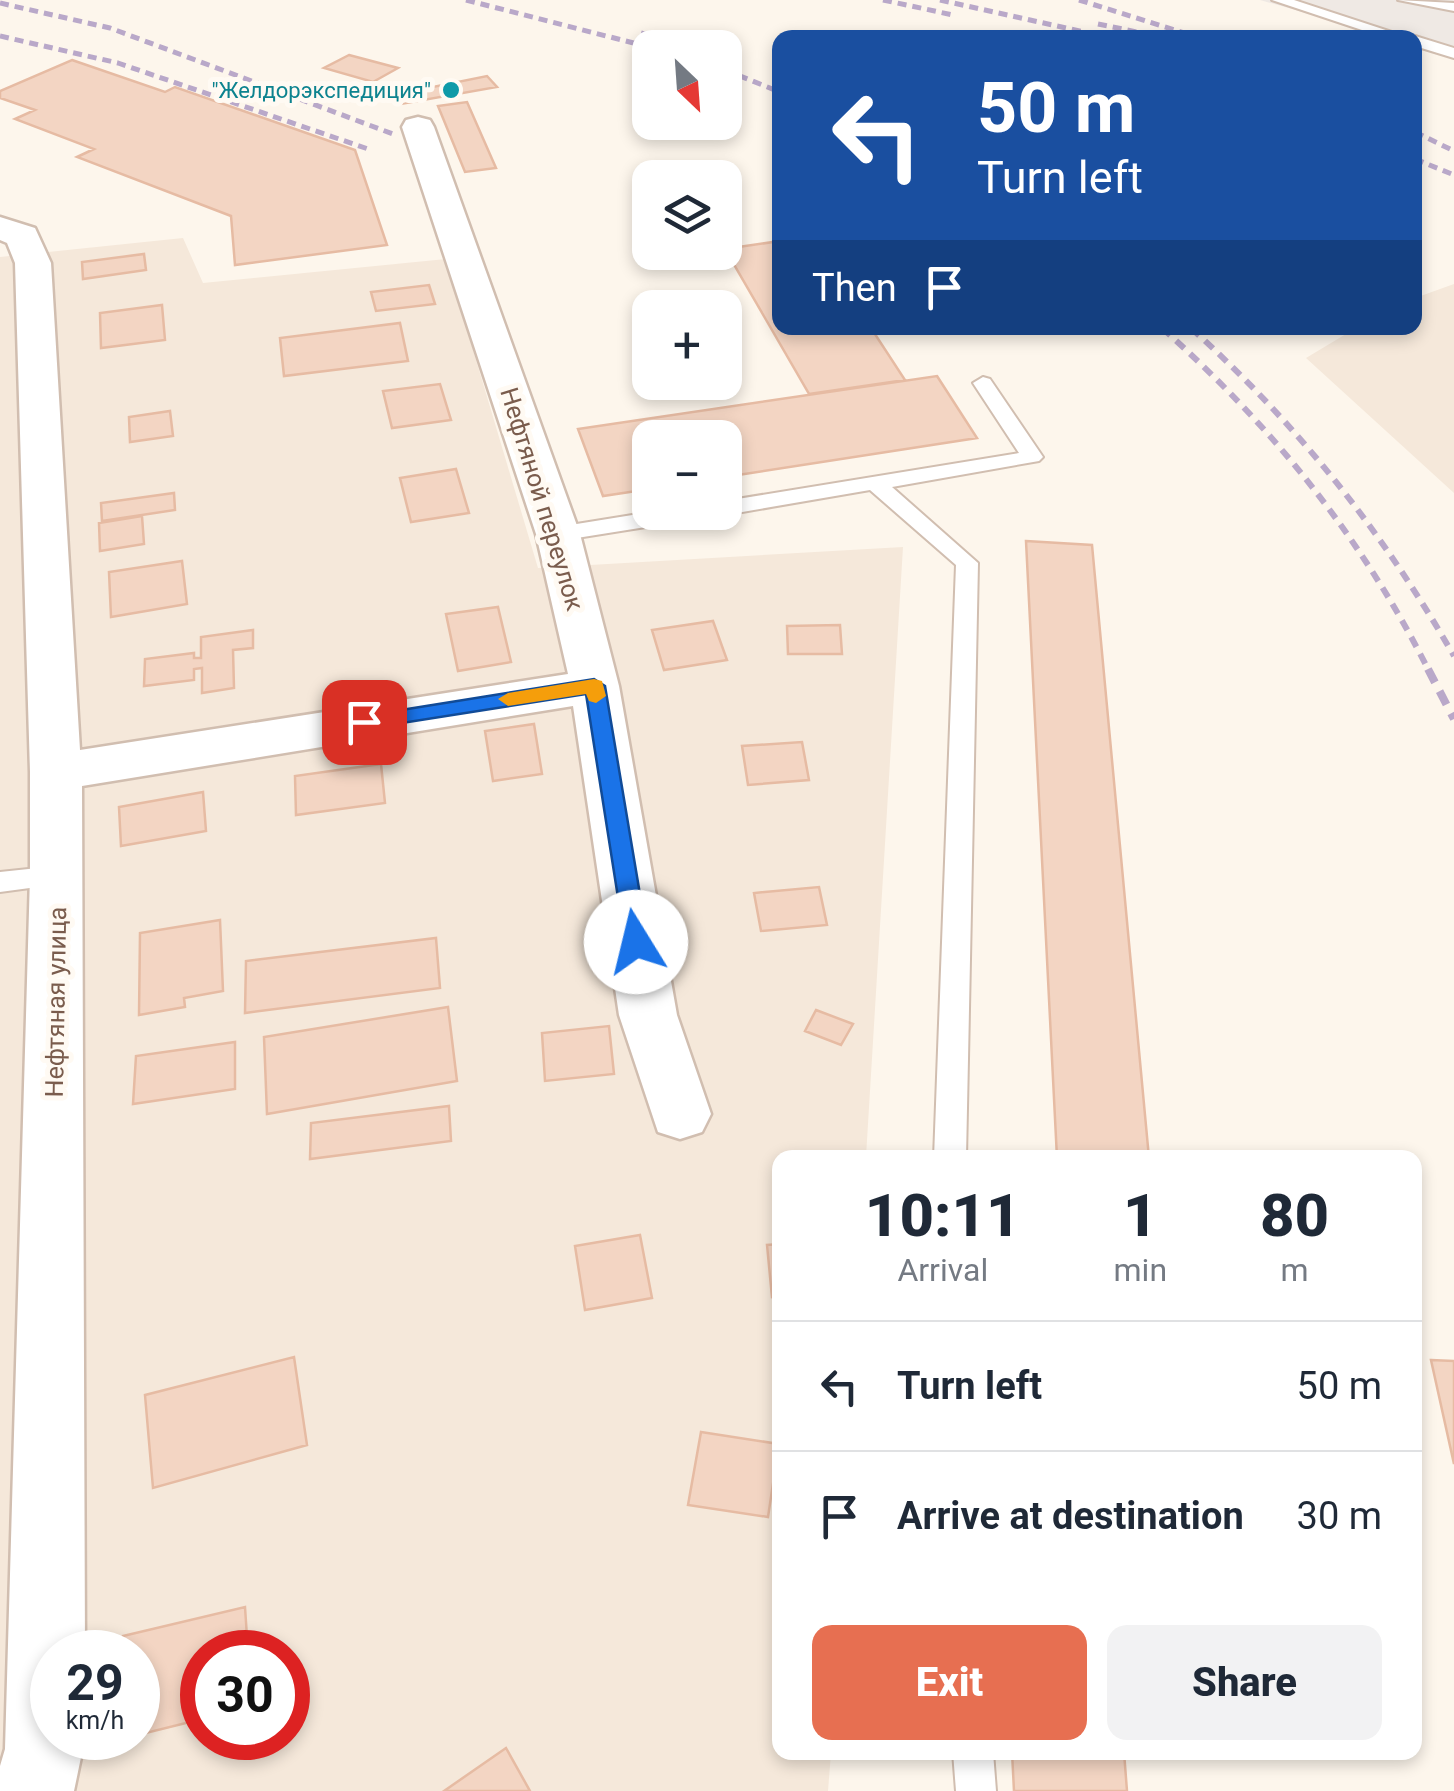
<!DOCTYPE html>
<html lang="en">
<head>
<meta charset="utf-8">
<style>
  body { margin:0; font-family:Roboto,sans-serif; background:#f2f2f3; color:#1f2937; height:100vh; display:flex; flex-direction:column; font-size:38px; white-space:nowrap }
  * { box-sizing:border-box; margin:0 }
  p { font-size:32px; color:#747a83 }
  .icon { flex:none; width:55px; height:55px; fill:none; stroke:currentColor; stroke-width:2; stroke-linecap:round; stroke-linejoin:round }
  .map { position:relative; flex:1; overflow:hidden }
  .panel { position:absolute; left:772px; top:1150px; width:650px; height:610px; display:flex; flex-direction:column; background:#fff; border-radius:20px; box-shadow:0 5px 15px #0003 }
  .panel>* { flex:none }
  .guide { position:absolute; left:772px; top:30px; width:650px; height:305px; border-radius:20px; box-shadow:0 5px 15px #0003; background:#1a4fa0; color:#fff; overflow:hidden }
  .needle { width:65px; rotate:155deg }
  .buttons { position:absolute; left:632px; top:30px; display:grid; gap:20px }
  .buttons a { display:grid; place-items:center; width:110px; height:110px; border-radius:20px; background:#fff; box-shadow:0 5px 15px #0003; font-size:50px }
  .speed { position:absolute; left:30px; top:1630px; display:flex; gap:20px; font-size:50px; font-weight:700; text-align:center }
  .speed>* { display:grid; place-content:center; width:130px; height:130px; border-radius:50%; background:#fff; box-shadow:0 5px 15px #0003; line-height:1 }
  .speed small { font-size:25px; font-weight:400 }
  .speed .limit { border:15px solid #d22; background:#fff; color:#111 }
  .pin { position:absolute; display:grid; place-items:center; width:85px; height:85px; color:#fff; margin:-42px; border-radius:20px; box-shadow:0 5px 15px #0006 }
  .me { position:absolute; width:110px; margin:-55px; rotate:351deg; stroke-linejoin:round; filter:drop-shadow(0 0 8px #0008) }
  .turn { display:flex; align-items:center; gap:35px; height:210px; padding:0 40px; font-size:45px }
  .turn .icon { width:130px; height:130px; stroke-width:2.5 }
  .turn b { display:block; font-size:70px; line-height:85px }
  .then { display:flex; align-items:center; height:95px; padding:0 40px; background:#0003; gap:20px; font-size:38px }
  .eta { display:flex; justify-content:space-evenly; align-items:center; height:170px; text-align:center }
  .eta b { font-size:60px; font-weight:800; line-height:70px }
  .cta { display:flex; gap:20px; margin-top:auto; padding:20px 40px }
  .cta a { flex:1; height:115px; border-radius:20px; background:#e76f51; color:#fff; font-size:40px; font-weight:800; line-height:115px; text-align:center }
  .cta a+a { background:#f2f2f3; color:#1f2937 }
  ul { padding:0; list-style:none }
  li { display:flex; align-items:center; gap:30px; height:130px; padding:0 40px; border-top:2px solid #e0e1e3 }
  li div { flex:1 }
  li b { display:block; font-size:38px }
  li em { font-style:normal }
  .map>svg:first-child { display:block }
  .residential { fill:#f5e8da; fill-rule:evenodd }
  .industrial { fill:#efe9e4 }
  .building { fill:#f3d5c3; stroke:#e6bba3; stroke-width:2.5 }
  .lines { fill:none; stroke-linecap:round; stroke-linejoin:round }
  .lane-casing { stroke:#d1beb0; stroke-width:4 }
  .street-casing { stroke:#d1beb0; stroke-width:5 }
  .lane { fill:#fff; fill-rule:evenodd }
  .street { fill:#fff; fill-rule:evenodd }
  .rail-far2 { stroke:#b9a8c9; stroke-width:5; stroke-dasharray:9 6; stroke-linecap:butt }
  .rail-far1 { stroke:#b9a8c9; stroke-width:6; stroke-dasharray:11 8; stroke-linecap:butt }
  .rail { stroke:#b9a8c9; stroke-width:8; stroke-dasharray:15 10; stroke-linecap:butt }
  .route { fill:#1a73e8; stroke:#114b97; stroke-width:2.5 }
  .slow { fill:#f59e0b }
  .culture-dot { fill:#0f9aa8; stroke:#fffaf3; stroke-width:4 }
  .labels { text-anchor:middle; dominant-baseline:central; stroke-width:10; stroke-linejoin:round; paint-order:stroke }
  .far-culture-label { font-size:22px; fill:#0d838f; stroke:#fffaf3; text-anchor:end }
  .street-label { font-size:25px; fill:#7a5c4d; stroke:#fffaf3 }
</style>
</head>
<body>
<div class="map">
<svg width="1454" height="1791" viewBox="0 0 1454 1791">
  <rect width="100%" height="100%" fill="#fdf6ec"/>
  <path class="residential" d="M 183,238 L 203,283 L 446,259 L 538,568 L 903,547 L 866,1157 L 780,1158 L 780,1752 L 831,1753 L 828,1791 L 0,1791 L 0,257 ZM 52,1652 L 138,1652 L 138,1738 L 52,1738 ZM 202,1652 L 288,1652 L 288,1738 L 202,1738 Z
    M 1454,284 L 1454,493 L 1306,358 L 1356,328 L 1415,328 L 1415,298 Z"/>
  <path class="industrial" d="M 1260,0 L 1454,0 L 1454,56 L 1415,38 L 1391,37 Z"/>
  <path class="building" d="M 349,55 L 398,68 L 373,82 L 324,68 Z
    M 72,60 L 165,92 L 175,87 L 355,150 L 387,245 L 235,265 L 231,216 L 77,157 L 94,149 L 15,119 L 35,110 L 0,98 L 0,91 Z
    M 487,76 L 497,87 L 401,104 L 393,95 Z
    M 467,102 L 496,168 L 465,172 L 438,106 Z
    M 780,241 L 780,328 L 871,328 L 905,380 L 809,394 L 725,249 Z
    M 144,254 L 146,270 L 83,279 L 82,262 Z
    M 429,285 L 435,304 L 376,311 L 371,292 Z
    M 162,305 L 165,340 L 101,348 L 100,313 Z
    M 400,323 L 408,361 L 284,376 L 280,338 Z
    M 937,376 L 977,438 L 725,477 L 725,438 L 650,438 L 650,489 L 603,496 L 578,429 Z
    M 440,384 L 451,420 L 392,428 L 383,391 Z
    M 170,411 L 173,436 L 130,442 L 129,417 Z
    M 456,469 L 469,513 L 411,522 L 400,478 Z
    M 174,493 L 175,510 L 102,521 L 101,503 Z
    M 142,516 L 144,544 L 100,551 L 99,523 Z
    M 1026,541 L 1092,545 L 1149,1158 L 1057,1158 Z
    M 182,561 L 187,604 L 111,617 L 109,572 Z
    M 498,607 L 511,662 L 458,671 L 446,614 Z
    M 713,621 L 727,660 L 664,670 L 652,630 Z
    M 840,625 L 842,654 L 788,654 L 787,626 Z
    M 253,630 L 253,648 L 233,650 L 234,688 L 202,693 L 202,668 L 194,669 L 194,680 L 144,686 L 145,659 L 194,653 L 194,658 L 201,658 L 201,637 Z
    M 534,724 L 542,774 L 493,781 L 485,731 Z
    M 802,742 L 809,780 L 748,785 L 742,746 Z
    M 381,764 L 385,803 L 296,815 L 295,776 Z
    M 203,792 L 206,831 L 121,846 L 119,807 Z
    M 819,887 L 827,925 L 761,931 L 754,893 Z
    M 220,920 L 223,991 L 184,998 L 185,1007 L 139,1015 L 140,933 Z
    M 436,938 L 440,988 L 245,1013 L 246,961 Z
    M 448,1007 L 457,1081 L 267,1114 L 264,1037 Z
    M 816,1010 L 853,1024 L 841,1045 L 805,1031 Z
    M 609,1026 L 614,1074 L 545,1081 L 542,1033 Z
    M 235,1042 L 235,1089 L 133,1104 L 136,1056 Z
    M 449,1106 L 451,1141 L 310,1159 L 311,1123 Z
    M 640,1235 L 652,1298 L 585,1310 L 575,1246 Z
    M 780,1244 L 780,1296 L 772,1297 L 767,1245 Z
    M 294,1357 L 307,1445 L 153,1488 L 145,1395 Z
    M 1431,1360 L 1454,1361 L 1454,1464 Z
    M 701,1432 L 779,1444 L 768,1517 L 688,1505 Z
    M 245,1607 L 248,1652 L 202,1652 L 202,1719 L 138,1735 L 138,1652 L 123,1652 L 123,1636 Z
    M 506,1748 L 530,1791 L 444,1791 Z
    M 1012,1752 L 1124,1752 L 1127,1791 L 1014,1791 Z"/>
  <g class="lines">
    <g class="lane-casing">
      <path id="lane" d="M 1272,0 L 1294,0 L 1410,38 L 1386,38 Z
        M 1398,0 L 1454,3 L 1454,11 Z
        M 1415,36 L 1454,48 L 1454,58 L 1415,46 L 1415,38 L 1411,38 Z
        M 983,377 L 990,379 L 1043,457 L 1039,461 L 892,487 L 978,563 L 966,1158 L 934,1158 L 956,565 L 870,490 L 725,515 L 717,512 L 725,512 L 725,501 L 1019,453 L 973,383 Z
        M 651,512 L 707,512 L 696,519 L 558,541 L 547,534 L 558,527 Z
        M 57,866 L 67,869 L 71,876 L 67,883 L 0,892 L 0,872 Z
        M 953,1752 L 993,1752 L 996,1791 L 956,1791 Z"/>
    </g>
    <g class="street-casing">
      <path id="street" d="M 418,117 L 430,120 L 434,127 L 580,534 L 619,686 L 677,1015 L 711,1114 L 702,1132 L 680,1139 L 658,1132 L 619,1015 L 573,706 L 82,786 L 85,1652 L 52,1652 L 52,1738 L 85,1738 L 74,1791 L 0,1791 L 0,1766 L 5,1749 L 30,876 L 30,772 L 15,263 L 7,243 L 0,240 L 0,217 L 35,228 L 51,263 L 80,750 L 568,674 L 536,534 L 402,127 L 406,120 Z"/>
    </g>
    <use href="#lane" class="lane"/>
    <use href="#street" class="street"/>
    <path class="rail-far2" d="M 466,0 L 653,48
      M 883,0 L 953,15
      M 940,0 L 1111,38
      M 1079,0 L 1200,38
      M 0,3 L 110,28 L 393,134
      M 1098,24 L 1137,32
      M 641,33 L 689,48
      M 0,36 L 118,63 L 371,150
      M 725,70 L 780,92
      M 1415,132 L 1454,151
      M 1415,159 L 1454,175"/>
    <path class="rail-far1" d="M 1162,328 C 1273,427 1362,538 1429,671
      M 1191,328 C 1297,424 1383,532 1454,656"/>
    <path class="rail" d="M 1428,669 L 1454,719"/>
  </g>
  <path class="route" d="M 594,679 L 605,686 L 648,942 L 636,951 L 625,942 L 586,694 L 364,729 L 353,722 L 364,716 Z"/>
  <path class="slow" d="M 594,679 L 602,681 L 606,696 L 596,703 L 589,701 L 586,694 L 508,706 L 498,699 L 508,693 Z"/>
  <circle class="culture-dot" cx="451" cy="90" r="10"/>
  <g class="labels">
    <g class="far-culture-label">
      <text x="431" y="90">"Желдорэкспедиция"</text>
    </g>
    <g class="street-label">
      <text transform="translate(542 499) rotate(73)">Нефтяной переулок</text>
      <text transform="translate(56 1002) rotate(-89)">Нефтяная улица</text>
    </g>
  </g>
</svg>
<div class="buttons">
<a><svg class="needle" viewBox="-14 -14 28 28"><path d="M0-13l5 13h-10z" fill="#e53935"/><path d="M0 13l5-13h-10z" fill="#747a83"/></svg></a>
<a><svg class="icon" aria-label="layers" viewBox="0 0 24 24"><path d="M12 4l9 5-9 5-9-5zM3 14l9 5 9-5"/></svg></a>
<a>+</a>
<a>−</a>
</div>
<div class="speed"><div>29<small>km/h</small></div><div class="limit">30</div></div>
<div class="pin" style="left:364px;top:722px;background:#d93025"><svg class="icon" aria-label="arrive" viewBox="0 0 24 24"><path d="M6 21V4h12l-3 4 3 4H6"/></svg></div>
<svg class="me" style="left:636px;top:942px" viewBox="-20 -20 40 40"><circle r="19" fill="#fff"/><path d="M0-13L10 11 0 6-10 11z" fill="#1a73e8"/></svg>
<div class="guide">
<div class="turn"><svg class="icon" aria-label="left" viewBox="0 0 24 24"><path d="M17 20v-9H6M10 6l-5 5 5 5"/></svg><div><b>50 m</b>Turn left</div></div>
<div class="then">Then<svg class="icon" aria-label="arrive" viewBox="0 0 24 24"><path d="M6 21V4h12l-3 4 3 4H6"/></svg></div>
</div>
<section class="panel">
<div class="eta">
<div><b>10:11</b><p>Arrival</p></div>
<div><b>1</b><p>min</p></div>
<div><b>80</b><p>m</p></div>
</div>
<ul>
<li><svg class="icon" aria-label="left" viewBox="0 0 24 24"><path d="M17 20v-9H6M10 6l-5 5 5 5"/></svg><div><b>Turn left</b></div><em>50 m</em></li>
<li><svg class="icon" aria-label="arrive" viewBox="0 0 24 24"><path d="M6 21V4h12l-3 4 3 4H6"/></svg><div><b>Arrive at destination</b></div><em>30 m</em></li>
</ul>
<div class="cta"><a>Exit</a><a>Share</a></div>
</section>
</div>
</body>
</html>
